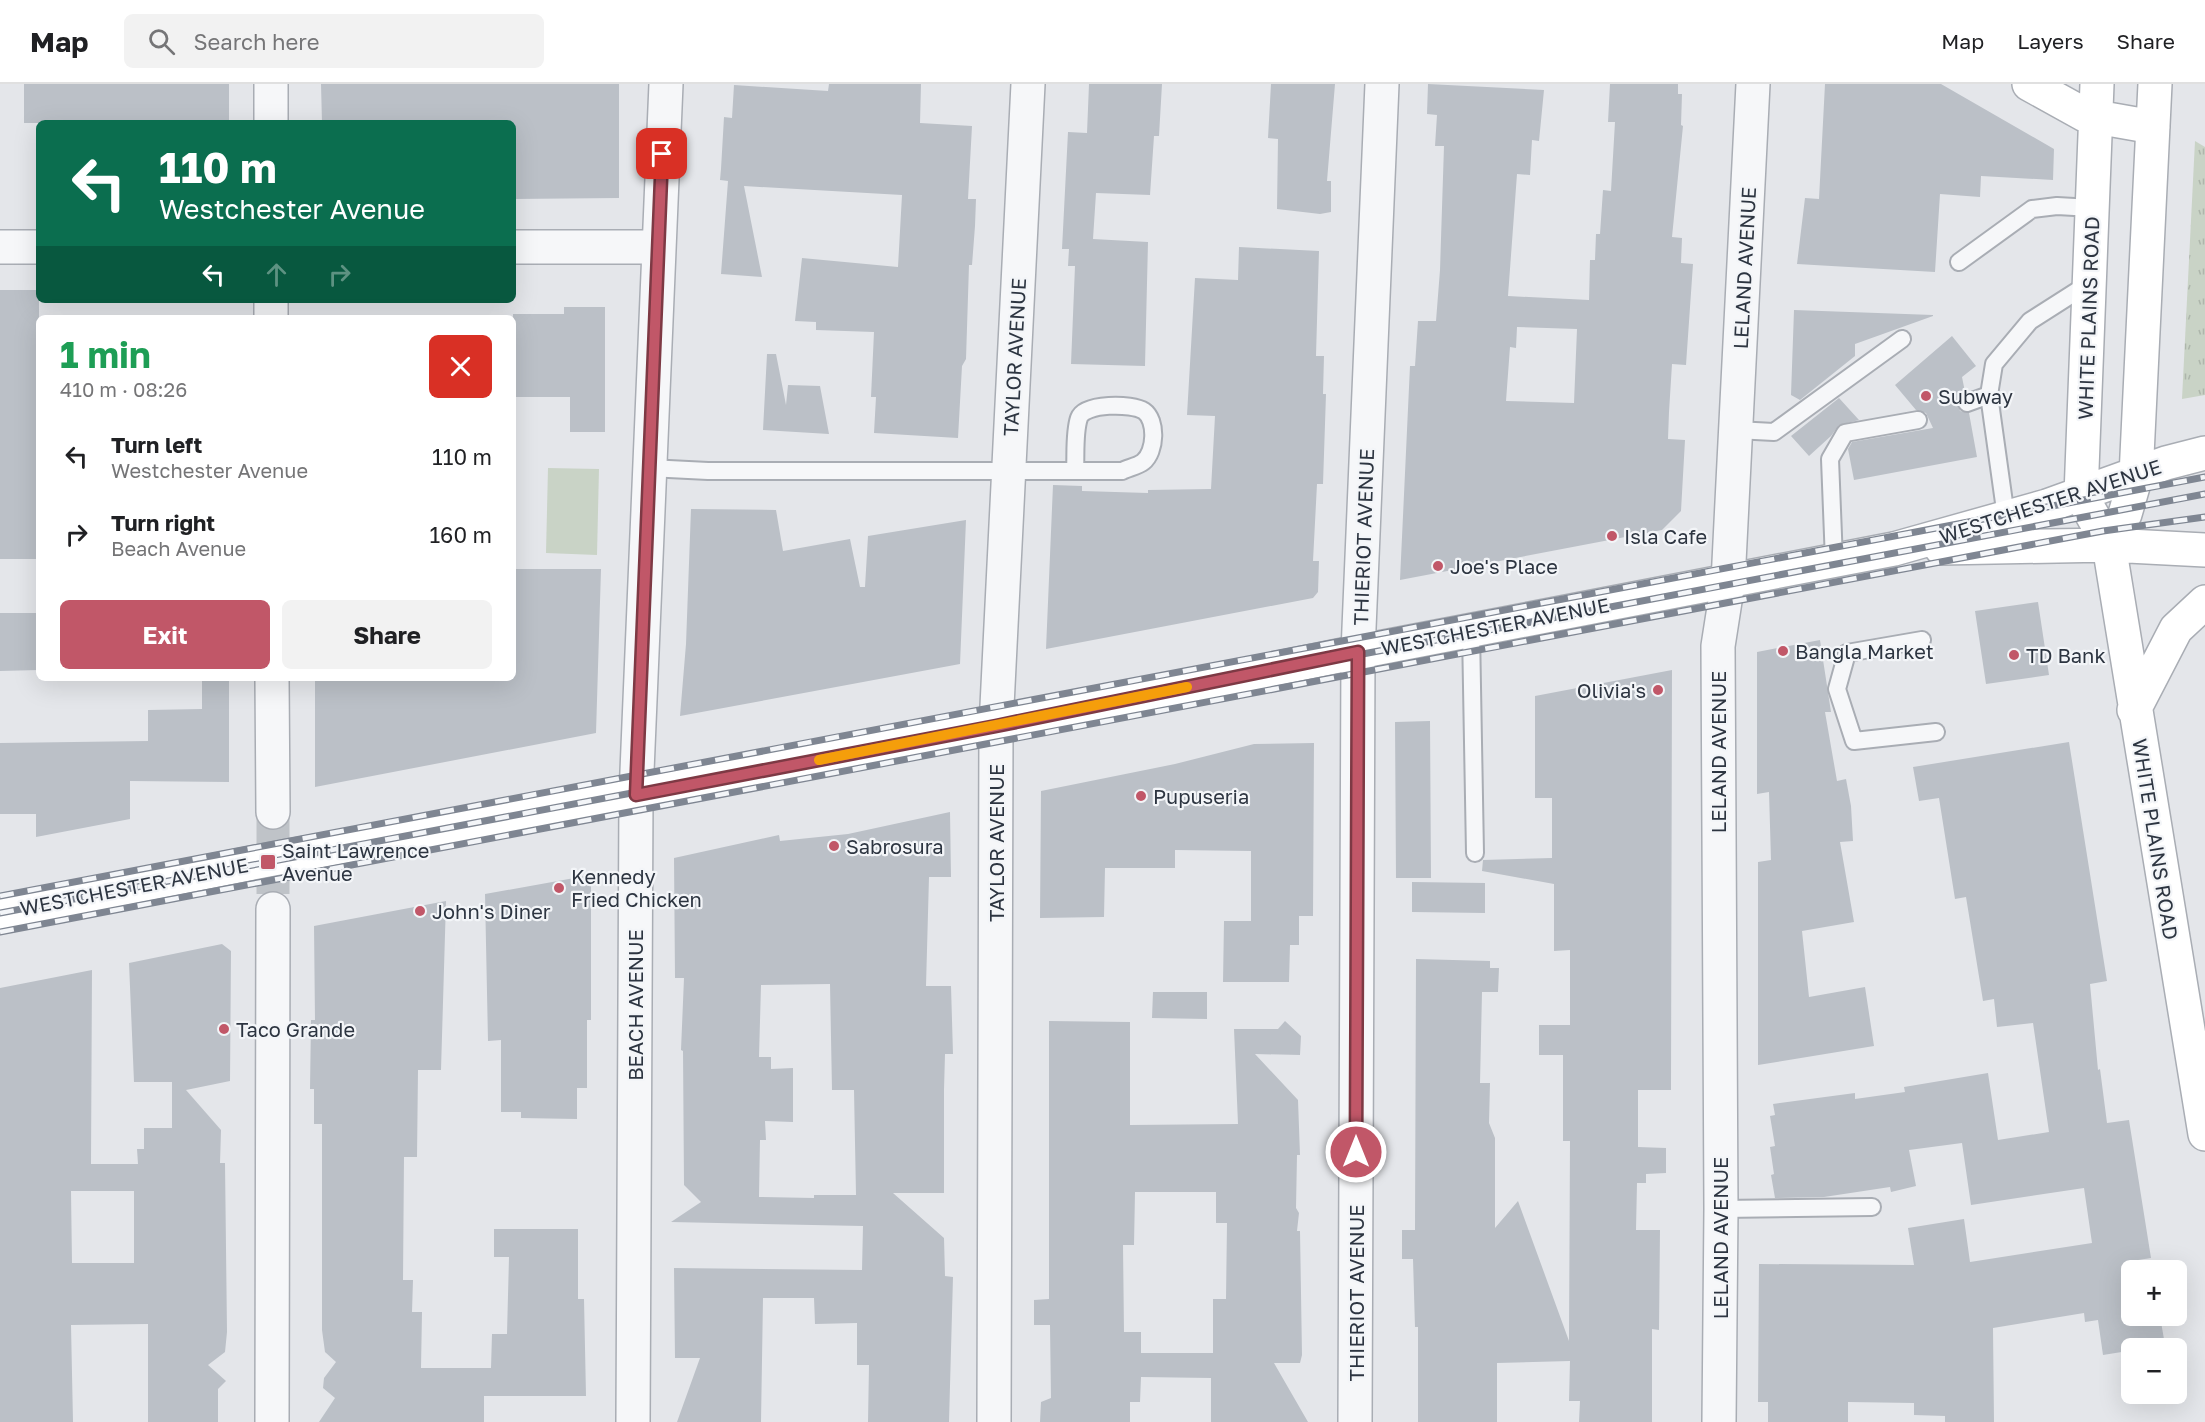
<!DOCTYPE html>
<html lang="en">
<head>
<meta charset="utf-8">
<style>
  body { margin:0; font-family:"Golos Text",sans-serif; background:#f2f2f2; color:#202124; height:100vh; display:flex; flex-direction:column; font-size:22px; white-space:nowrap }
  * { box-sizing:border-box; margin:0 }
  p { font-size:20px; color:#757577 }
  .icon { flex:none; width:33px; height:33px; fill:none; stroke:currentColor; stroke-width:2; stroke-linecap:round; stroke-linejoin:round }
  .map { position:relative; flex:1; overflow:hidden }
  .details { position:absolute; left:36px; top:231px; width:480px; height:366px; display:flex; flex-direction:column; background:#fff; border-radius:9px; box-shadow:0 6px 24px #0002 }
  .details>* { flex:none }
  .hud { position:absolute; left:36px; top:36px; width:480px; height:183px; border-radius:9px; box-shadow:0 6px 24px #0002; background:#0b6e4f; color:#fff; overflow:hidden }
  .controls { position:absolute; left:2121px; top:1176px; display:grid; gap:12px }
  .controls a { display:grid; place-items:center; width:66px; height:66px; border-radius:9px; background:#fff; box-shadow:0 6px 24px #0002; font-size:30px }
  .pin { position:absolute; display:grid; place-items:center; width:51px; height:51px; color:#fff; margin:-26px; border-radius:12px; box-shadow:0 3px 9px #0006 }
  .me { position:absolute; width:66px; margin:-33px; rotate:0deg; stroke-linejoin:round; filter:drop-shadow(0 0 4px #0008) }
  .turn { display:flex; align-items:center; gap:21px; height:126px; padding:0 24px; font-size:27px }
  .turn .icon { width:78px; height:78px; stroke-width:2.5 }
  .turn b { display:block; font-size:42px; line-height:51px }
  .lanes { display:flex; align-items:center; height:57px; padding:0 24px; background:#0003; justify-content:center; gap:30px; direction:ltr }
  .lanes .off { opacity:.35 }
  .round { display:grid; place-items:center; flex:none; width:63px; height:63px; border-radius:9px; background:#f2f2f2 }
  .overview { display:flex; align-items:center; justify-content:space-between; height:102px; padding:0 24px }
  h1 { font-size:36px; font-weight:700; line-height:45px; color:#1e9e55 }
  .button { display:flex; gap:12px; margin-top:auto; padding:12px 24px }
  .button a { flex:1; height:69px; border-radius:9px; background:#c15768; color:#fff; font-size:24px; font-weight:700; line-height:69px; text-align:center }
  .button a+a { background:#f2f2f2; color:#202124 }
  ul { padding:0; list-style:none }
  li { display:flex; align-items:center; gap:18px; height:78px; padding:0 24px }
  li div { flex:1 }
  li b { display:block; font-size:22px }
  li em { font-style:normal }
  header { display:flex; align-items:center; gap:36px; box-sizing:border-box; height:84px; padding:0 30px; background:#fff; border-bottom:2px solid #e0e0e0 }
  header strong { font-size:28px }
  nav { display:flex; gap:33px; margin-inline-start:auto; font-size:21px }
  .search { width:420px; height:54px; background:#f2f2f2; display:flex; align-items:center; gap:15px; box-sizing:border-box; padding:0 21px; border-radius:9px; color:#757577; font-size:22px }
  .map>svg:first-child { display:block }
  .park { fill:url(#park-tufts) }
  .garden { fill:#c9d3c6 }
  .building { fill:#bbc0c7; fill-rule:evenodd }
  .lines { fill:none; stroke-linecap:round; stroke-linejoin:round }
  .minor-tunnel { stroke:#bfc3c8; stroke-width:33; stroke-dasharray:33 16; stroke-linecap:butt }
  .service-casing { stroke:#a9adb4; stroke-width:20 }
  .minor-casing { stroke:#a9adb4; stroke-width:36 }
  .tertiary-casing { stroke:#a9adb4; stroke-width:36 }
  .secondary-casing { stroke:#a9adb4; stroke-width:36 }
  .service { stroke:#f6f7f9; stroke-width:16 }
  .minor { stroke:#f6f7f9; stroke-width:33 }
  .tertiary { stroke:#f6f7f9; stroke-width:33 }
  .secondary { stroke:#fff; stroke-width:33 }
  .rail-casing { stroke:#7f8692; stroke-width:7 }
  .rail { stroke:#f3f5f8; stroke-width:4.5; stroke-dasharray:14; stroke-linecap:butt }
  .route-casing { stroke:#7d3944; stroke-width:15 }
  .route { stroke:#c15768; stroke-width:10 }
  .slow { stroke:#f59e0b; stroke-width:10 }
  .poi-dot { fill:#c15768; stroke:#f3f5f8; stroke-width:2 }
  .labels { text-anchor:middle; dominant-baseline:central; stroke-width:4.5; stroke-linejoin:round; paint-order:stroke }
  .street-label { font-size:20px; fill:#2d3541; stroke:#f3f5f8 }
  .poi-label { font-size:20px; fill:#2d3541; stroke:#f3f5f8; text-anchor:start }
</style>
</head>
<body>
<header>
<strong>Map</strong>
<div class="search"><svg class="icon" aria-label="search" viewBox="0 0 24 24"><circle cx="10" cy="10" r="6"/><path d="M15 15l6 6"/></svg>Search here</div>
<nav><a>Map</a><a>Layers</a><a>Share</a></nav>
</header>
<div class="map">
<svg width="2205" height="1338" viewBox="0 0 2205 1338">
  <defs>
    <pattern id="park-tufts" width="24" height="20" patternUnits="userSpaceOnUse" patternTransform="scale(1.5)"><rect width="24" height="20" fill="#c9d3c6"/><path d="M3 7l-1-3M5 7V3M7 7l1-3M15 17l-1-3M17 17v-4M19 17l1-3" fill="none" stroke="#adb6ab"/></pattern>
  </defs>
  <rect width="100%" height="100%" fill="#e4e6ea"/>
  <path class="park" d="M 2195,57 L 2205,63 L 2205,311 L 2182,315 Z"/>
  <path class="garden" d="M 548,384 L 599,385 L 597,471 L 546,469 Z"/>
  <path class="building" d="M 24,0 L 229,0 L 229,39 L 24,39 Z
    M 321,0 L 619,0 L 619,114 L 513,115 L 513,39 L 322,39 Z
    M 829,0 L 921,0 L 920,39 L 972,42 L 968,115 L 976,115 L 975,142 L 972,181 L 969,181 L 966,275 L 962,282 L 958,354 L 874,349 L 876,313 L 871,313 L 874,248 L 816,246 L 816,238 L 795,237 L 802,174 L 898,183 L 902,111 L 744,102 L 762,193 L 721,190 L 728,97 L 720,96 L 721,85 L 724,33 L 732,34 L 734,1 L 828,7 Z
    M 1089,0 L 1162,0 L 1159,52 L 1154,52 L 1150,111 L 1096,109 L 1093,155 L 1148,158 L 1145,282 L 1071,280 L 1075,182 L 1068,182 L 1069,165 L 1062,165 L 1068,48 L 1087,49 Z
    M 1271,0 L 1335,0 L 1327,97 L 1331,97 L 1331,128 L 1320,130 L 1277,125 L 1278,55 L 1268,54 Z
    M 1428,0 L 1544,6 L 1539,57 L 1532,56 L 1530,91 L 1517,90 L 1508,212 L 1589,216 L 1590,176 L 1595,176 L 1596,150 L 1600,150 L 1603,106 L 1611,107 L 1615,38 L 1608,38 L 1610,0 L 1678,0 L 1678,10 L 1682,10 L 1681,41 L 1683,42 L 1672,153 L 1682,154 L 1681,179 L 1693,180 L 1686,281 L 1672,280 L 1669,328 L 1668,355 L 1685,356 L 1681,427 L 1662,446 L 1400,496 L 1410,282 L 1415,282 L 1418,237 L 1436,237 L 1440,186 L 1444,62 L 1435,62 L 1437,31 L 1427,30 ZM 1517,243 L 1577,245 L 1574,319 L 1506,317 L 1510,263 L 1516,264 Z
    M 1825,0 L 1941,0 L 2054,65 L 2053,96 L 1981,92 L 1980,113 L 1940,110 L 1935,188 L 1797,180 L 1805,114 L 1819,115 Z
    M 1239,163 L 1319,167 L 1316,272 L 1324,272 L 1323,310 L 1326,310 L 1323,400 L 1317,400 L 1313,477 L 1319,477 L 1318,508 L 1313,514 L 1046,565 L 1053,401 L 1082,402 L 1082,407 L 1148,409 L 1148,406 L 1211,405 L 1215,332 L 1187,331 L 1195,194 L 1238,196 Z
    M 0,206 L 39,206 L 39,475 L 0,475 Z
    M 564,223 L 605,223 L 605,348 L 570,348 L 570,313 L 513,313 L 513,230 L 564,230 Z
    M 1794,226 L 1933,231 L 1933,232 L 1855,260 L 1855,272 L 1800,316 L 1791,311 Z
    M 1952,252 L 1976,282 L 1962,293 L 1965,308 L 1957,318 L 1960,327 L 1969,329 L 1977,373 L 1854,396 L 1848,365 L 1852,358 L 1933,344 L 1926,329 L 1916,326 L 1895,301 Z
    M 767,270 L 776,270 L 786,321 L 788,301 L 820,302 L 829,350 L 763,346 Z
    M 1839,314 L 1859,336 L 1839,341 L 1831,352 L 1809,372 L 1791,352 Z
    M 691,425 L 776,426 L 783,467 L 850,455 L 860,503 L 865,503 L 868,452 L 966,436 L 960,580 L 680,632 L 686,560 Z
    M 513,485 L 601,485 L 596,649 L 315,703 L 315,594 L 513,594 Z
    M 2038,518 L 2049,591 L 1986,600 L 1975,527 Z
    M 0,529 L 39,529 L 39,586 L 0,587 Z
    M 1820,556 L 1831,628 L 1825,628 L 1837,697 L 1846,695 L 1851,722 L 1853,757 L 1840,758 L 1854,838 L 1802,847 L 1809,913 L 1865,903 L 1874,962 L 1758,981 L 1758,778 L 1771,776 L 1769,708 L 1757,710 L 1757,568 Z
    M 1672,586 L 1671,1006 L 1638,1006 L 1638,1063 L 1666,1064 L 1666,1089 L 1646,1090 L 1646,1099 L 1637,1099 L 1636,1146 L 1660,1146 L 1659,1246 L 1652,1245 L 1652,1338 L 1579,1338 L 1580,1317 L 1569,1317 L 1570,1277 L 1497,1279 L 1497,1338 L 1418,1338 L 1418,1243 L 1415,1243 L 1413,1175 L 1402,1175 L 1402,1146 L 1415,1146 L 1416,875 L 1490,877 L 1490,884 L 1499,884 L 1498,908 L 1482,908 L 1480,999 L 1490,999 L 1489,1039 L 1495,1054 L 1495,1144 L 1518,1117 L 1569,1257 L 1570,1057 L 1563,1057 L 1563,971 L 1539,971 L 1539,941 L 1570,941 L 1570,866 L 1554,867 L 1554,800 L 1482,787 L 1483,776 L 1552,774 L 1552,714 L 1535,714 L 1535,612 Z
    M 202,594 L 229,594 L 229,698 L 130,697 L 130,735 L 36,753 L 36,730 L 0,730 L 0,659 L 148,657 L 148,626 L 202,625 Z
    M 1430,637 L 1431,794 L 1396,794 L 1395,638 Z
    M 2069,658 L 2107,897 L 2090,900 L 2098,986 L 2100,985 L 2107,1039 L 2129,1036 L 2151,1174 L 2132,1177 L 2132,1232 L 2160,1232 L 2165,1261 L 2103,1271 L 2098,1236 L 2085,1238 L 2084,1229 L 1993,1244 L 1994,1338 L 1945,1338 L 1945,1332 L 1914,1331 L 1914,1319 L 1848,1318 L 1848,1338 L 1768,1338 L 1768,1318 L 1758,1318 L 1759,1180 L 1914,1181 L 1908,1144 L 1964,1135 L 1970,1178 L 2092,1159 L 2084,1104 L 1971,1121 L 1962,1059 L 1909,1066 L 1916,1102 L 1891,1108 L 1890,1103 L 1824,1113 L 1775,1114 L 1771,1091 L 1774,1090 L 1770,1063 L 1775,1062 L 1770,1032 L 1775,1031 L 1773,1020 L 1855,1009 L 1855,1015 L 1905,1008 L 1904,1003 L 1988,989 L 1998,1056 L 2049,1048 L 2033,939 L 1997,943 L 1994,915 L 1983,917 L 1966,813 L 1955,815 L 1939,714 L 1919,717 L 1913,683 Z
    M 1314,659 L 1313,832 L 1299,832 L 1299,861 L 1290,861 L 1289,898 L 1223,898 L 1224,837 L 1251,837 L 1251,767 L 1175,766 L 1175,784 L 1105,784 L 1104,833 L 1040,834 L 1041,707 L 1175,680 L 1254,660 Z
    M 950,728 L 951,793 L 929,793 L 926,902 L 951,902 L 953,970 L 945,970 L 944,1006 L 944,1109 L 893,1109 L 944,1154 L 945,1192 L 953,1193 L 949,1338 L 868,1338 L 869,1281 L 857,1281 L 857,1239 L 815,1240 L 814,1214 L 763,1214 L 761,1338 L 677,1338 L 700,1274 L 675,1274 L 674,1184 L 862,1186 L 863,1142 L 671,1138 L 701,1118 L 684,1101 L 683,967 L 681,966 L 684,894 L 675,894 L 674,774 L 779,751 L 780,757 L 848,750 ZM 830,900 L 832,1006 L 854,1006 L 856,1111 L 814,1111 L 814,1114 L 759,1113 L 760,1056 L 766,1056 L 765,1037 L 793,1038 L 793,984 L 771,985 L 771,973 L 759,973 L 761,901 Z
    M 591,791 L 591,936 L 587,936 L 587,1004 L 577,1004 L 577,1035 L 521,1034 L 521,1028 L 501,1028 L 501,956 L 488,957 L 485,810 Z
    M 1412,798 L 1485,799 L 1485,829 L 1412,828 Z
    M 446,817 L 441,986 L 418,986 L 417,1073 L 404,1073 L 403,1196 L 413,1196 L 412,1228 L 422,1228 L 421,1284 L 491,1284 L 492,1250 L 507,1250 L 509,1173 L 494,1173 L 494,1145 L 578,1145 L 578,1215 L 584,1215 L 586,1312 L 484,1312 L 484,1338 L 319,1338 L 335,1314 L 323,1304 L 324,1294 L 336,1278 L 325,1268 L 322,1246 L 322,1040 L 314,1040 L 314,1005 L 310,1005 L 311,936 L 315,936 L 314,842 Z
    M 222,860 L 231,867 L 230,997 L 186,1006 L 221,1046 L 220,1079 L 225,1079 L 227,1248 L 225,1268 L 208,1281 L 226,1297 L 218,1305 L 218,1338 L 148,1338 L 148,1240 L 71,1241 L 73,1338 L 0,1338 L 0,904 L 92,886 L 91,1080 L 138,1080 L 137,1065 L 144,1065 L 144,1044 L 172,1044 L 172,998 L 134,998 L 129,879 ZM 71,1107 L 134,1107 L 134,1179 L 72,1179 Z
    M 1153,908 L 1207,908 L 1207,935 L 1152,934 Z
    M 1049,937 L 1130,938 L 1130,1041 L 1238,1040 L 1234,945 L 1278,945 L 1285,937 L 1301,952 L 1300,971 L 1255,970 L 1298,1016 L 1300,1071 L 1297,1071 L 1296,1124 L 1299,1129 L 1297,1147 L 1300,1147 L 1302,1271 L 1300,1279 L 1274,1279 L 1308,1338 L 1211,1338 L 1211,1294 L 1141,1293 L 1140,1318 L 1130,1318 L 1130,1338 L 1040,1338 L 1041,1318 L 1051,1314 L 1050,1241 L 1034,1241 L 1034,1216 L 1049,1215 ZM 1135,1108 L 1216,1108 L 1216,1139 L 1227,1139 L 1226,1215 L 1213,1215 L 1213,1269 L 1141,1269 L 1141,1248 L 1124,1248 L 1123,1161 L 1134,1161 Z"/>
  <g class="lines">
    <path class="minor-tunnel" d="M 273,728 L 273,825"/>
    <g class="service-casing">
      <path id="service" d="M 1959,178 L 2032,125 L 2057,122 L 2092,124
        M 1967,319 L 1989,311
        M 1736,346 L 1774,348 L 1902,255
        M 649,384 L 708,387 L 1122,387 C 1128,384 1138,382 1143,378 C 1156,368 1157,336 1144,327 C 1132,319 1084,319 1079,334 C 1074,349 1076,370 1075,386
        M 2006,433 L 1989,311 L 1994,280 L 2030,237 L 2088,200
        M 1834,477 L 1830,375 L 1845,349 L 1918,336
        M 1471,547 L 1475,769
        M 1922,556 L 1847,569 L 1837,605 L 1854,657 L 1936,648
        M 1721,1125 L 1872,1123"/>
    </g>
    <g class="minor-casing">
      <path id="minor" d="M 271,0 L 271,39
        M 271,216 L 271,234
        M 272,594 L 273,728
        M 272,1338 L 273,825
        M 633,1338 L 636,711 L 666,0
        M 994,1338 L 996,642 L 1028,0
        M 1355,1338 L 1358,568 L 1382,0
        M 1719,1338 L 1721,1125 L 1718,562 L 1728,498 L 1753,0"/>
    </g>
    <g class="tertiary-casing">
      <path id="tertiary" d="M 0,163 L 39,163
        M 513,163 L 658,163"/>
    </g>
    <g class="secondary-casing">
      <path id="secondary" d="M 2029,0 L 2085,31 L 2153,43
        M 2097,0 L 2081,411 L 2109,461 L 2205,1050
        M 2109,461 L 2125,430 L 2136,392 L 2155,0
        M 1941,464 L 2109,461 L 2205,466
        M 2134,626 L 2176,545 L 2205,518
        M 0,829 L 273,775 L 636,711 L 996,642 L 1358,568 L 1894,465 L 2047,422 L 2166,379 L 2205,369"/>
    </g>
    <use href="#service" class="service"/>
    <use href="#minor" class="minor"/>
    <use href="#tertiary" class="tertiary"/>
    <use href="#secondary" class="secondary"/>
    <g class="rail-casing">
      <path id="rail" d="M 0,812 L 2205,393
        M 0,829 L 2205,410
        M 0,848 L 2103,447 L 2205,433"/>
    </g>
    <use href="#rail" class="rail"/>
  </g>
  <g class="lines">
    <g class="route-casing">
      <path id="route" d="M 662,70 L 636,711 L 996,642 L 1358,568 L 1356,1068"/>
    </g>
    <use href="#route" class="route"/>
    <path class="slow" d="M 819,676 L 1187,603"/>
  </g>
  <g class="poi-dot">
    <circle cx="1926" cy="312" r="6"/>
    <circle cx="1612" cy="452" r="6"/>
    <circle cx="1438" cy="482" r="6"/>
    <circle cx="1783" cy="567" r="6"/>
    <circle cx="2014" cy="571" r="6"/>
    <circle cx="1658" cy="606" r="6"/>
    <circle cx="1141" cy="712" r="6"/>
    <circle cx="834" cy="762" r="6"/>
    <rect x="260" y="770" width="16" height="16" rx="3"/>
    <circle cx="559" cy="804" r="6"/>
    <circle cx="420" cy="827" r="6"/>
    <circle cx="224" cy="945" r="6"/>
  </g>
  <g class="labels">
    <g class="street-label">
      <text transform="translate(1744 184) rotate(-87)">LELAND AVENUE</text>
      <text transform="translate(2088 234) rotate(-88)">WHITE PLAINS ROAD</text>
      <text transform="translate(1014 273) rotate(-87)">TAYLOR AVENUE</text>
      <text transform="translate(2050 417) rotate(-18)">WESTCHESTER AVENUE</text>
      <text transform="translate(1363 453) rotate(-88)">THIERIOT AVENUE</text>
      <text transform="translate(1495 542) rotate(-11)">WESTCHESTER AVENUE</text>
      <text transform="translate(1718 668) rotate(-90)">LELAND AVENUE</text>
      <text transform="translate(2156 755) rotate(81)">WHITE PLAINS ROAD</text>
      <text transform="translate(996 759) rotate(-90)">TAYLOR AVENUE</text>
      <text transform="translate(134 802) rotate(-11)">WESTCHESTER AVENUE</text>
      <text transform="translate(635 921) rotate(-90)">BEACH AVENUE</text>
      <text transform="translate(1720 1154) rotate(-90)">LELAND AVENUE</text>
      <text transform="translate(1356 1209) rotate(-90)">THIERIOT AVENUE</text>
    </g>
    <g class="poi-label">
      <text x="1938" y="312">Subway</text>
      <text x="1624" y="452">Isla Cafe</text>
      <text x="1450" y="482">Joe's Place</text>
      <text x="1795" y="567">Bangla Market</text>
      <text x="2026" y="571">TD Bank</text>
      <text x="1646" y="606" text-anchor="end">Olivia's</text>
      <text x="1153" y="712">Pupuseria</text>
      <text x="846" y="762">Sabrosura</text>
      <text x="282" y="766">Saint Lawrence<tspan x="282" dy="23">Avenue</tspan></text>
      <text x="571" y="792">Kennedy<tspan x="571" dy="23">Fried Chicken</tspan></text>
      <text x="432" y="827">John's Diner</text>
      <text x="236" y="945">Taco Grande</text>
    </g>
  </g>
</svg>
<div class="controls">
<a>+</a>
<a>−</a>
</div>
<div class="pin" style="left:662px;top:70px;background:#d93025"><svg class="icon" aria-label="arrive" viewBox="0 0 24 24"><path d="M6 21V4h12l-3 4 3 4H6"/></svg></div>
<svg class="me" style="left:1356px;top:1068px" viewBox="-20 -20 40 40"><circle r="17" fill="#c15768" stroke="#fff" stroke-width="3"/><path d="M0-11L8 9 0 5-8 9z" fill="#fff"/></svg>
<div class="hud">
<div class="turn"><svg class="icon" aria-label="left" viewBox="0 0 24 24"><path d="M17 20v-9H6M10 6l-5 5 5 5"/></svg><div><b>110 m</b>Westchester Avenue</div></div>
<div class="lanes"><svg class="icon" aria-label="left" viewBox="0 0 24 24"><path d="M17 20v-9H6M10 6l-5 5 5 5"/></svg><svg class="icon off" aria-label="ahead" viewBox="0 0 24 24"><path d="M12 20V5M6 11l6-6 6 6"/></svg><svg class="icon off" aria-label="right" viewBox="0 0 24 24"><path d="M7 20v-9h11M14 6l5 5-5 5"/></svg></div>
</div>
<section class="details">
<div class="overview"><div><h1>1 min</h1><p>410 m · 08:26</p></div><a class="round" style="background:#d93025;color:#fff"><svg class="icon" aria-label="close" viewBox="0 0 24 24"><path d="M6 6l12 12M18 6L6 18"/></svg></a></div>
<ul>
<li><svg class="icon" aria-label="left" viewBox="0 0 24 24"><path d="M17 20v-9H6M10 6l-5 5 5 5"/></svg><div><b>Turn left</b><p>Westchester Avenue</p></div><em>110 m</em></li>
<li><svg class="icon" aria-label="right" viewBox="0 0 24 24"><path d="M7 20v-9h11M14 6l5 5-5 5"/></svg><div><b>Turn right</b><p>Beach Avenue</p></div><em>160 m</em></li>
</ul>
<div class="button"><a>Exit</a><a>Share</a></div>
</section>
</div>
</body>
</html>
